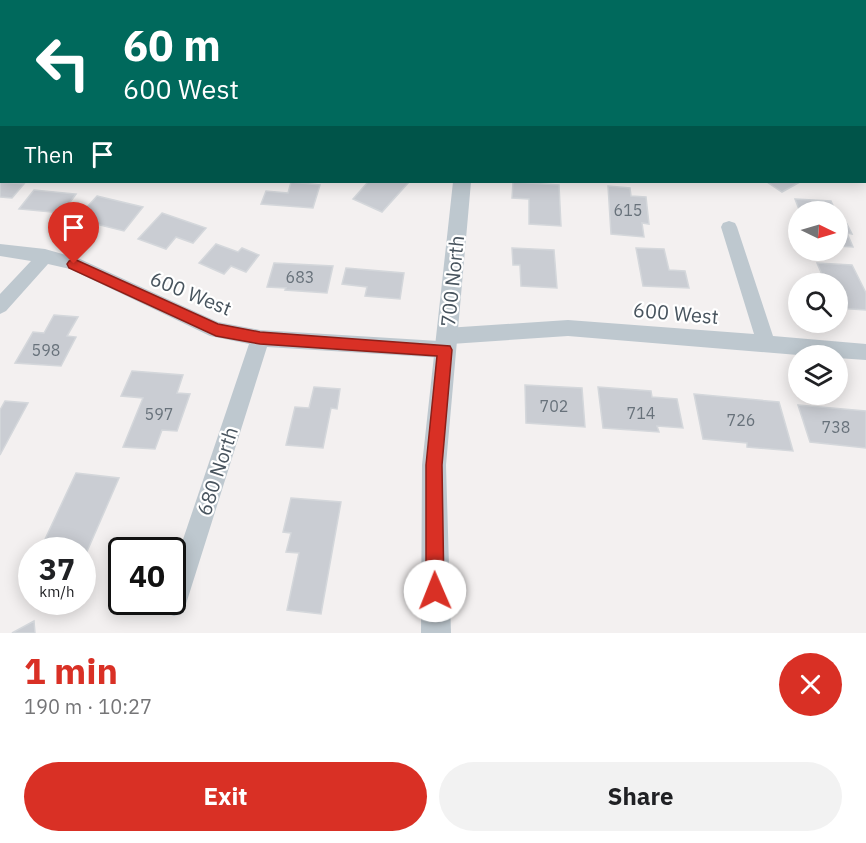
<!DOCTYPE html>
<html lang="en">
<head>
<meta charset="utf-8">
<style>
  body { margin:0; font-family:"IBM Plex Sans",sans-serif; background:#f2f2f2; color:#202124; height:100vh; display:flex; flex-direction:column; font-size:22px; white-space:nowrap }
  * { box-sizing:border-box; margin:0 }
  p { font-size:20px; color:#757577 }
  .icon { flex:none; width:33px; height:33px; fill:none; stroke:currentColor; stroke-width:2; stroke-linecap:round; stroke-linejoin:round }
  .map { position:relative; height:633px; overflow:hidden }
  .drawer { display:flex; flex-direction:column; background:#fff; flex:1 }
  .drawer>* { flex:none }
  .banner { position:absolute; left:0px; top:0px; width:867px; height:183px; box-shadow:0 3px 15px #0003; background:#00695c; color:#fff; overflow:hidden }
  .needle { width:39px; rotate:95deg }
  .tools { position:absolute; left:788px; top:201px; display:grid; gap:12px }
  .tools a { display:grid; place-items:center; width:60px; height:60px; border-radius:50%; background:#fff; box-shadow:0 3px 15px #0003; font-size:30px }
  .speed { position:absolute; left:18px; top:537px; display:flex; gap:12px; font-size:30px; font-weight:700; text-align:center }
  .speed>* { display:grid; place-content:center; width:78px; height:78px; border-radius:50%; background:#fff; box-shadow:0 3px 15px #0003; line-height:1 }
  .speed small { font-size:15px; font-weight:400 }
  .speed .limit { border:3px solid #111; border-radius:9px; background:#fff; color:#111 }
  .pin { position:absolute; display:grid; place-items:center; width:51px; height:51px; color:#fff; margin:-62px -26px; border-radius:50% 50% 50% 0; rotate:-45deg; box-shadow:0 0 6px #0007 }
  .pin .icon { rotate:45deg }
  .me { position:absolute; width:66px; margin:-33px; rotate:359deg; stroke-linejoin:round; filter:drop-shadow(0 0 4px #0008) }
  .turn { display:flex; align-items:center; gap:21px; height:126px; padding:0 24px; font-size:27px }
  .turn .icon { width:78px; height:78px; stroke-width:2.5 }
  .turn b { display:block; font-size:42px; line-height:51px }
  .then { display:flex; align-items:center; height:57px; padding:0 24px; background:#0003; gap:12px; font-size:22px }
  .round { display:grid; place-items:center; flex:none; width:63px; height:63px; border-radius:32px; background:#f2f2f2 }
  .summary { display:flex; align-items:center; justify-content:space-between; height:102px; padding:0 24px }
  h1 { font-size:36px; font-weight:700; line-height:45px; color:#d93025 }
  .primary-button { display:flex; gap:12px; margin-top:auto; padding:12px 24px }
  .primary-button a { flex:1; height:69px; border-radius:36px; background:#d93025; color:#fff; font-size:24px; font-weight:700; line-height:69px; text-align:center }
  .primary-button a+a { background:#f2f2f2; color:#202124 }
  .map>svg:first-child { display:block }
  .building { fill:#cacdd3; stroke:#d4d7db; stroke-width:1.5 }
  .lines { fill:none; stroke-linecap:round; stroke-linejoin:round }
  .path { stroke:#78cda0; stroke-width:2; stroke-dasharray:3 2; stroke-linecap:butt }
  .minor { fill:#bec8cf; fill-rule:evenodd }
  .tertiary { fill:#bec8cf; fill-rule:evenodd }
  .route { fill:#d93025; stroke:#8d1f18; stroke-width:1.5 }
  .labels { text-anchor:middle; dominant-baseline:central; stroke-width:4.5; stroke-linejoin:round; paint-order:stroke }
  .number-label { font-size:16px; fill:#68727b }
  .street-label { font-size:20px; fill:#48545e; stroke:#fff }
</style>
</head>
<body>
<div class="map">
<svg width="866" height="633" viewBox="0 0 866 633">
  <rect width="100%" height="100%" fill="#f3f0f0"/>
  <path class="building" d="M 0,182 L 24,184 L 12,198 L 0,197 Z
    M 291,182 L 320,185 L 313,208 L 261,204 L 266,191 L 288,193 Z
    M 368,182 L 409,182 L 382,212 L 353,199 Z
    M 513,182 L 559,185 L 561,226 L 529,224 L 529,199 L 512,198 Z
    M 767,182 L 800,182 L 782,192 Z
    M 608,186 L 630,188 L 631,196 L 646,197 L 649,224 L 642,223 L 644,237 L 611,234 Z
    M 34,190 L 76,194 L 62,213 L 19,209 Z
    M 97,196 L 143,207 L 124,231 L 76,219 Z
    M 795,199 L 831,201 L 836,212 L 800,212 Z
    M 162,213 L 206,228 L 193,243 L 176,237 L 166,249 L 138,239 Z
    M 837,214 L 842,224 L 847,224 L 852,234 L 847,233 L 853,247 L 837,246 Z
    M 216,244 L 238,252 L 242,248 L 259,255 L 246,272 L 231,266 L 224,274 L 199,263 Z
    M 512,248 L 554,250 L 557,288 L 521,286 L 520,265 L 513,265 Z
    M 636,248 L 664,249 L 669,270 L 685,271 L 689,288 L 643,286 Z
    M 274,263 L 333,266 L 327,293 L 285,290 L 286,288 L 267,287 Z
    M 817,263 L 852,265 L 866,293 L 866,310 L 837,308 L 837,284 L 826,284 Z
    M 346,268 L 404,273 L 400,299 L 365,296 L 367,287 L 342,284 Z
    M 54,315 L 78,317 L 67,336 L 76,337 L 61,366 L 15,363 L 33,332 L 44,333 Z
    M 132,371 L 183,375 L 177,393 L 190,394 L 177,431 L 162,430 L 155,449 L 123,447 L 143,398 L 121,396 Z
    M 525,385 L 582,388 L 585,427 L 526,423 Z
    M 314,387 L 340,389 L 337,409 L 331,408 L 323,448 L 286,445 L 295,407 L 309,408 Z
    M 598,387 L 651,391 L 652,397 L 677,399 L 683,428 L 657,426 L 659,432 L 603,428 Z
    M 694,394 L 779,402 L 793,451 L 747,447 L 747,443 L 703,439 Z
    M 5,401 L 28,403 L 0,455 L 0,410 Z
    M 798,405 L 866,411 L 866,448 L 810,442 Z
    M 76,473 L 119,478 L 82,563 L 82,550 L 40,550 Z
    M 291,498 L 341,502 L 321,614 L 287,610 L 299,553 L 286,552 L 291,533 L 283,532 Z
    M 34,621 L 35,633 L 12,633 Z"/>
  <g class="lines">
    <path class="path" d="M 181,0 L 183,2
      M 217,2 L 221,0"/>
    <path class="minor" d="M 61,0 L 72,0 L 60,2 Z
      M 74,0 L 113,0 L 112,2 Z
      M 565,0 L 610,0 L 611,2 L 566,2 Z
      M 830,0 L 840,0 L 841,2 L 830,2 Z
      M 2,65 L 2,73 L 0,74 L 0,66 Z
      M 0,90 L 2,90 L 2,98 L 0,98 Z
      M 729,221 L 735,223 L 737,227 L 773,336 L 866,344 L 866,360 L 837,358 L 837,356 L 810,356 L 568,336 L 451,344 L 454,350 L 452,356 L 445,358 L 267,347 L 186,604 L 183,613 L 174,616 L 165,613 L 162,604 L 163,602 L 172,602 L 172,572 L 249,344 L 210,336 L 70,269 L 48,264 L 6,311 L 0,314 L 0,294 L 31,261 L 0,256 L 0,244 L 45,249 L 80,259 L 218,322 L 260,330 L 439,341 L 437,336 L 439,330 L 446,328 L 568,320 L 754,334 L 721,227 L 723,223 Z"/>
    <path class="tertiary" d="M 481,0 L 493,0 L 480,2 Z
      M 453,182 L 471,182 L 446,465 L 451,633 L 421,633 L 422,465 Z"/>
  </g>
  <path class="route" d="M 74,259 L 218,324 L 260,332 L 450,346 L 452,350 L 442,465 L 444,591 L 441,598 L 435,601 L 428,598 L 426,591 L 426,465 L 437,356 L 260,344 L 216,336 L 69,268 L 67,264 L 69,261 Z"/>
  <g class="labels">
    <g class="number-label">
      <text x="628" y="210">615</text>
      <text x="300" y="277">683</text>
      <text x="46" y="350">598</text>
      <text x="554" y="406">702</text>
      <text x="641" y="413">714</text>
      <text x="159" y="414">597</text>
      <text x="741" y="420">726</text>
      <text x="836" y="427">738</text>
    </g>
    <g class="street-label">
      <text transform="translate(452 281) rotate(-84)">700 North</text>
      <text transform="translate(191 293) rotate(22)">600 West</text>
      <text transform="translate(676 313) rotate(5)">600 West</text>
      <text transform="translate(217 471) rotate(-72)">680 North</text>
    </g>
  </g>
</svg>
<div class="tools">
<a><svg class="needle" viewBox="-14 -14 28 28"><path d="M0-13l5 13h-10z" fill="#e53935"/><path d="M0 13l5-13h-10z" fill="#757577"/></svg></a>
<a><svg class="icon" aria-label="search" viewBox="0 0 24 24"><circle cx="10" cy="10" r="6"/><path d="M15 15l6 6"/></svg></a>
<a><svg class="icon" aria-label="layers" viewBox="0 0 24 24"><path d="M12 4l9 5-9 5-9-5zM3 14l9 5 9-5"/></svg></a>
</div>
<div class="speed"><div>37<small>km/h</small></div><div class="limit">40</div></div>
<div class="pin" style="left:74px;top:264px;background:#d93025"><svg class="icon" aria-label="arrive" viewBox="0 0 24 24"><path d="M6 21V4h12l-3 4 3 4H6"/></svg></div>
<svg class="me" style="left:435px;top:591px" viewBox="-20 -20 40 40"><circle r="19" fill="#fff"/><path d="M0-13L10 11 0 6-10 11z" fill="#d93025"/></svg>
<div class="banner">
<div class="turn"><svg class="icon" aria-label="left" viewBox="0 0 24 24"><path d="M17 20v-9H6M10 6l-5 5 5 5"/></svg><div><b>60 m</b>600 West</div></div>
<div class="then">Then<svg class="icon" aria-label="arrive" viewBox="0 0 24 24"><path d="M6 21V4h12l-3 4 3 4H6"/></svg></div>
</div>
</div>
<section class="drawer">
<div class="summary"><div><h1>1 min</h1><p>190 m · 10:27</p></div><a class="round" style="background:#d93025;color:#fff"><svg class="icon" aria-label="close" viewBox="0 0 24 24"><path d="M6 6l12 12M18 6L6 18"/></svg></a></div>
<div class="primary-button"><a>Exit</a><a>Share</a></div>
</section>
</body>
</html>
